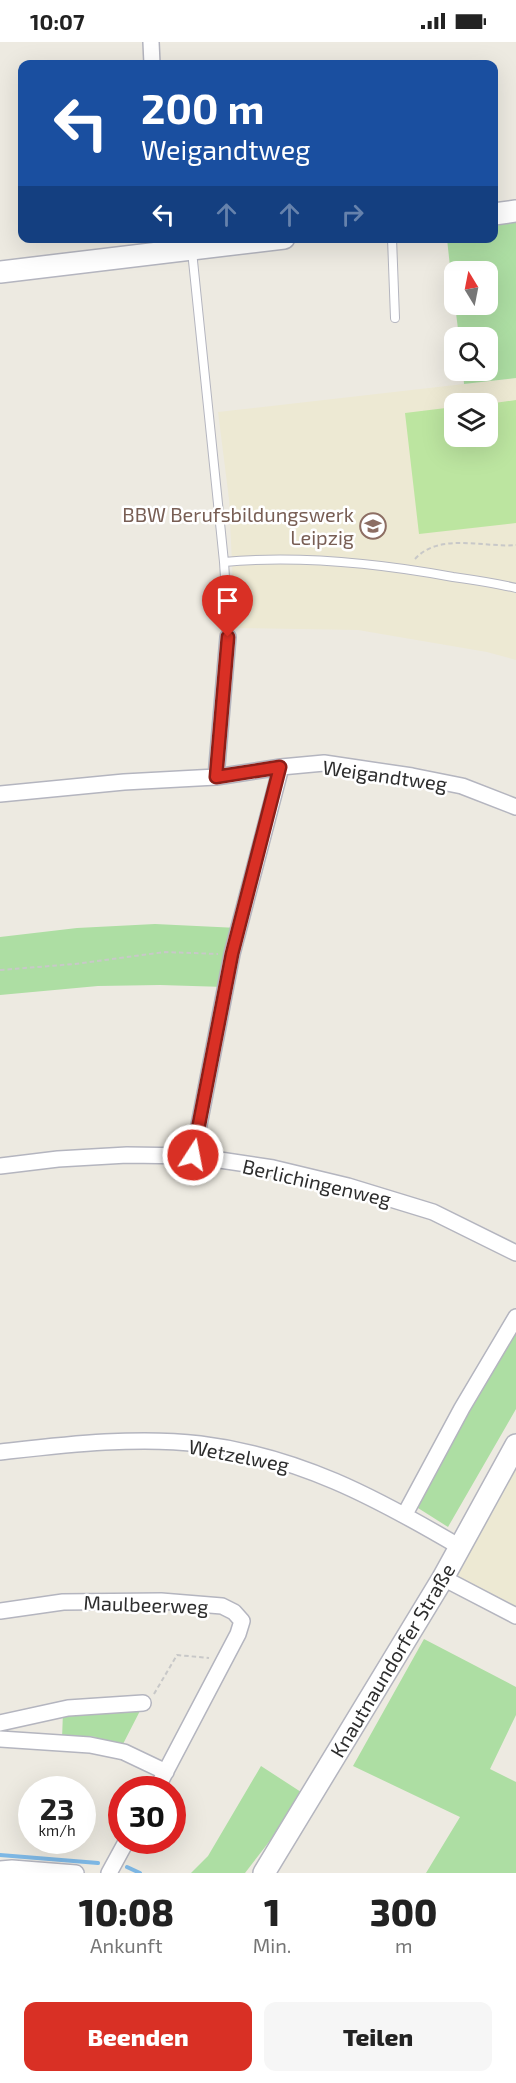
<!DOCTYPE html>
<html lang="de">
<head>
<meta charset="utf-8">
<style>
  body { margin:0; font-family:"Exo 2",sans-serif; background:#f6f6f6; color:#222; height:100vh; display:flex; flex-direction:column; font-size:22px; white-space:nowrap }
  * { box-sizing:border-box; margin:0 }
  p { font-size:20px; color:#767676 }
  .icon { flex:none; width:33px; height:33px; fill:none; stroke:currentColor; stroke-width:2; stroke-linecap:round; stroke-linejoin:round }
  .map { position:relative; height:1831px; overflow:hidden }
  .panel { display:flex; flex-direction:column; background:#fff; flex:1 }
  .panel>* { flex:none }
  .guide { position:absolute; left:18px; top:18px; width:480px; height:183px; border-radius:12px; box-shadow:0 6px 24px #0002; background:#1a4fa0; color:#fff; overflow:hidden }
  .needle { width:39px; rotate:350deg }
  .buttons { position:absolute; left:444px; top:219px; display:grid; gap:12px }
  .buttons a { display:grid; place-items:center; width:54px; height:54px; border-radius:12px; background:#fff; box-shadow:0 6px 24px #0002; font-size:30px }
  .speed { position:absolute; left:18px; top:1734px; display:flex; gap:12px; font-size:30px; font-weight:700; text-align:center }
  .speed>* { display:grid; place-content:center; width:78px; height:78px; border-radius:50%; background:#fff; box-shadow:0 6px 24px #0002; line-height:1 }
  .speed small { font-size:15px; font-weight:400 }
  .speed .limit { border:9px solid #d22; background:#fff; color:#111 }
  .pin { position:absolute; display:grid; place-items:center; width:51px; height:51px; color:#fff; margin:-62px -26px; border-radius:50% 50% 50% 0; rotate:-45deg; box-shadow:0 0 6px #0007 }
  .pin .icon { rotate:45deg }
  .me { position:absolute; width:66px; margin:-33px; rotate:11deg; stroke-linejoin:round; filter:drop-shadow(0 0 4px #0008) }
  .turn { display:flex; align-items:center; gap:21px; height:126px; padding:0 24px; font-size:27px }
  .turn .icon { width:78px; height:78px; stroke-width:2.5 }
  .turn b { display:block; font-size:42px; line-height:51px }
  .lanes { display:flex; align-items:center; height:57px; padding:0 24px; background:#0003; justify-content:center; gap:30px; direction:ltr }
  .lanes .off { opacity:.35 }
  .eta { display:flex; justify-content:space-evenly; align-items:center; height:102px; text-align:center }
  .eta b { font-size:36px; font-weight:800; line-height:42px }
  .button { display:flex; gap:12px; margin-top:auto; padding:12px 24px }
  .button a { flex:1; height:69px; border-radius:12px; background:#d93025; color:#fff; font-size:24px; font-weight:800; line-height:69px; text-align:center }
  .button a+a { background:#f6f6f6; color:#222 }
  .status { display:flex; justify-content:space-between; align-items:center; height:42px; padding:0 30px; background:#fff; direction:ltr }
  .status svg { height:16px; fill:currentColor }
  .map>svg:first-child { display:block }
  .education { fill:#ede9d3; fill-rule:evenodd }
  .green { fill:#addea3 }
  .pitch { fill:#bce5a0 }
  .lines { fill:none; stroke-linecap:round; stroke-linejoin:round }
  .stream { stroke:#7eb8e5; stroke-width:4 }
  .lane-casing { stroke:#b4b5bf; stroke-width:10 }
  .street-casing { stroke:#b4b5bf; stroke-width:18 }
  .secondary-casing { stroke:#b4b5bf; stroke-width:24 }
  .path { stroke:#c8c8c8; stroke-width:2; stroke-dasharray:4.5 3; stroke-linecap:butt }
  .lane { stroke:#fff; stroke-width:8 }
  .street { stroke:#fff; stroke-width:15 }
  .secondary { stroke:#fff; stroke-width:21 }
  .route-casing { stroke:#8d1f18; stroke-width:15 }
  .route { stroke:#d93025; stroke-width:10 }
  .labels { text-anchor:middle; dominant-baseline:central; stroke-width:5; stroke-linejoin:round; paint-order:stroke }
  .education-label { font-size:20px; fill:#785e54; stroke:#fff; text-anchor:end }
  .street-label { font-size:20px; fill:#2d2d2d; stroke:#fff }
</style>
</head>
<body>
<div class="status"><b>10:07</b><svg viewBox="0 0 49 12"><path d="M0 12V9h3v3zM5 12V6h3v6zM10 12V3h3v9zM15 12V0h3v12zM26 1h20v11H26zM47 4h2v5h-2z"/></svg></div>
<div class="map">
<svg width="516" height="1831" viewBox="0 0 516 1831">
  <rect width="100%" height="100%" fill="#edeae1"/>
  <path class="education" d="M 516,336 L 516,618 L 487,610 L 358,588 L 235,586 L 229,457 L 218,370 ZM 454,362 L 488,362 L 488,394 L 454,394 Z
    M 516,1426 L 516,1566 L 454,1534 Z"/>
  <path class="green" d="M 516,174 L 516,336 L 464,342 L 463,329 L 488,328 L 488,296 L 459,295 L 455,263 L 488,262 L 488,230 L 454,230 L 454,261 L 447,197 L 494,196 L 494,177 Z
    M 155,882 L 238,886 L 225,945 L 160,943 L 98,944 L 0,953 L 0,895 L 77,886 Z
    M 516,1286 L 516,1367 L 448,1485 L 418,1466 L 418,1456 Z
    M 424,1597 L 516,1645 L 516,1673 L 490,1727 L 516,1740 L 516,1831 L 426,1831 L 460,1775 L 353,1724 Z
    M 143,1663 L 123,1702 L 97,1699 L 96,1695 L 84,1694 L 82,1698 L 62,1697 L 63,1670 Z
    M 261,1724 L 301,1750 L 272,1796 L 245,1831 L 191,1831 L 208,1814 Z"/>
  <path class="pitch" d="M 516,358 L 516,481 L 419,492 L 405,371 L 454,365 L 454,394 L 488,394 L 488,362 Z"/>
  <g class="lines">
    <path class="stream" d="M 0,1813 L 98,1821
      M 127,1825 L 140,1831"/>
    <g class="lane-casing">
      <path id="lane" d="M 392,196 L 395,276
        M 192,209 L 224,520 L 228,583
        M 224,520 C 300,513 377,521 453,535 C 474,538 495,541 516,546"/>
    </g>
    <g class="street-casing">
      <path id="street" d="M 151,0 L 152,22
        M 216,735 L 228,595
        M 0,752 L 124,740 L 216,735 L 281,725 L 324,721 L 412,734 L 462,744 L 516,765
        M 193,1114 L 232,912 L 281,725
        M 0,1124 L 58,1117 L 127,1113 L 193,1114 L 273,1126 L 348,1144 L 433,1170 L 516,1211
        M 0,1410 C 63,1403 136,1394 200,1402 C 298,1414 375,1455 460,1505
        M 405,1472 L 462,1366 L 516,1275
        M 443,1536 L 516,1574
        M 0,1569 L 63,1560 L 161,1559 L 222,1564 L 234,1570 L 242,1579 L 238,1592 L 156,1748
        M 0,1681 L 68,1666 L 143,1661
        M 0,1697 L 90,1703 L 124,1710 L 166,1730
        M 0,1827 L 12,1826 L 76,1831
        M 109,1831 L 127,1798"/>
    </g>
    <g class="secondary-casing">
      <path id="secondary" d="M 494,172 L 516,169
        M 0,230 L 284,196
        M 264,1831 L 443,1536 L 516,1403"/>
    </g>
    <path class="path" d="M 415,517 C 439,490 485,506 516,503
      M 0,928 L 75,922 L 165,910 L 218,912
      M 154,1652 L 177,1613 L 209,1616"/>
    <use href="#lane" class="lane"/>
    <use href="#street" class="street"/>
    <use href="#secondary" class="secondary"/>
  </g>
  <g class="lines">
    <g class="route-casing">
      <path id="route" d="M 193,1113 L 232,912 L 280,725 L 216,735 L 228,595"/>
    </g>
    <use href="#route" class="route"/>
  </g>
  <defs>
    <g id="school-ring" transform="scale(1.35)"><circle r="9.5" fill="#fff" stroke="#8d6e63" stroke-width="1.5"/><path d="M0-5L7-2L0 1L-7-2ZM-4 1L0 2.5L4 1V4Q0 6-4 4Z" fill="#8d6e63"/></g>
  </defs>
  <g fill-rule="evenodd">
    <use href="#school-ring" x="373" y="484"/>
  </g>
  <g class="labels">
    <g class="education-label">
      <text x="354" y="472">BBW Berufsbildungswerk<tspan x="354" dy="23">Leipzig</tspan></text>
    </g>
    <g class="street-label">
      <text transform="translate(385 733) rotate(8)">Weigandtweg</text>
      <text transform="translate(317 1140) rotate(13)">Berlichingenweg</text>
      <text transform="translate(239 1413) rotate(11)">Wetzelweg</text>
      <text transform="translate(146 1562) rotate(2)">Maulbeerweg</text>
      <text transform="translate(392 1618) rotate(-59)">Knautnaundorfer Straße</text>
    </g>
  </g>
</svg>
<div class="buttons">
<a><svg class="needle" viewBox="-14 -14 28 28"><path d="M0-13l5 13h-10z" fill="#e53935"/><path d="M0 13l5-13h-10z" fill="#767676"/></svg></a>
<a><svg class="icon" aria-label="search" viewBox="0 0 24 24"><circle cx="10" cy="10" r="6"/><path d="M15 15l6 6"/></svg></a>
<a><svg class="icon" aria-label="layers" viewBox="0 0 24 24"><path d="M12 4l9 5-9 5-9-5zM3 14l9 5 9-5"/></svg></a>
</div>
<div class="speed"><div>23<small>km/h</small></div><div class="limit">30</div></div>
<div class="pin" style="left:228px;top:595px;background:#d93025"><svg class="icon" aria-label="arrive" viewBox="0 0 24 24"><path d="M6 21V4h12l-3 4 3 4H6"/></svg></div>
<svg class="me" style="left:193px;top:1113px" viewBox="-20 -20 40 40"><circle r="17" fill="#d93025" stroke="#fff" stroke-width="3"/><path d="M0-11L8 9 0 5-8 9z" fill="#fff"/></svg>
<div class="guide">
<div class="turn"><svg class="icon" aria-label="left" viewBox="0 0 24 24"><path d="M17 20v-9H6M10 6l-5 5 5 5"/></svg><div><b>200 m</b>Weigandtweg</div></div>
<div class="lanes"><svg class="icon" aria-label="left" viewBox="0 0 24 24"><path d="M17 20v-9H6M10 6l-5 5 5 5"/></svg><svg class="icon off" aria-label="ahead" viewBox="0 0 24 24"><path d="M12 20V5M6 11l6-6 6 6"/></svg><svg class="icon off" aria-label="ahead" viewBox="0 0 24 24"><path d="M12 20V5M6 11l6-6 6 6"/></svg><svg class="icon off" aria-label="right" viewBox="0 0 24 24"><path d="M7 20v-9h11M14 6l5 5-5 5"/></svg></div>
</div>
</div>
<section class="panel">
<div class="eta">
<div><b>10:08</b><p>Ankunft</p></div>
<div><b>1</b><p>Min.</p></div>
<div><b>300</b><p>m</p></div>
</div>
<div class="button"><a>Beenden</a><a>Teilen</a></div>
</section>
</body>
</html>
